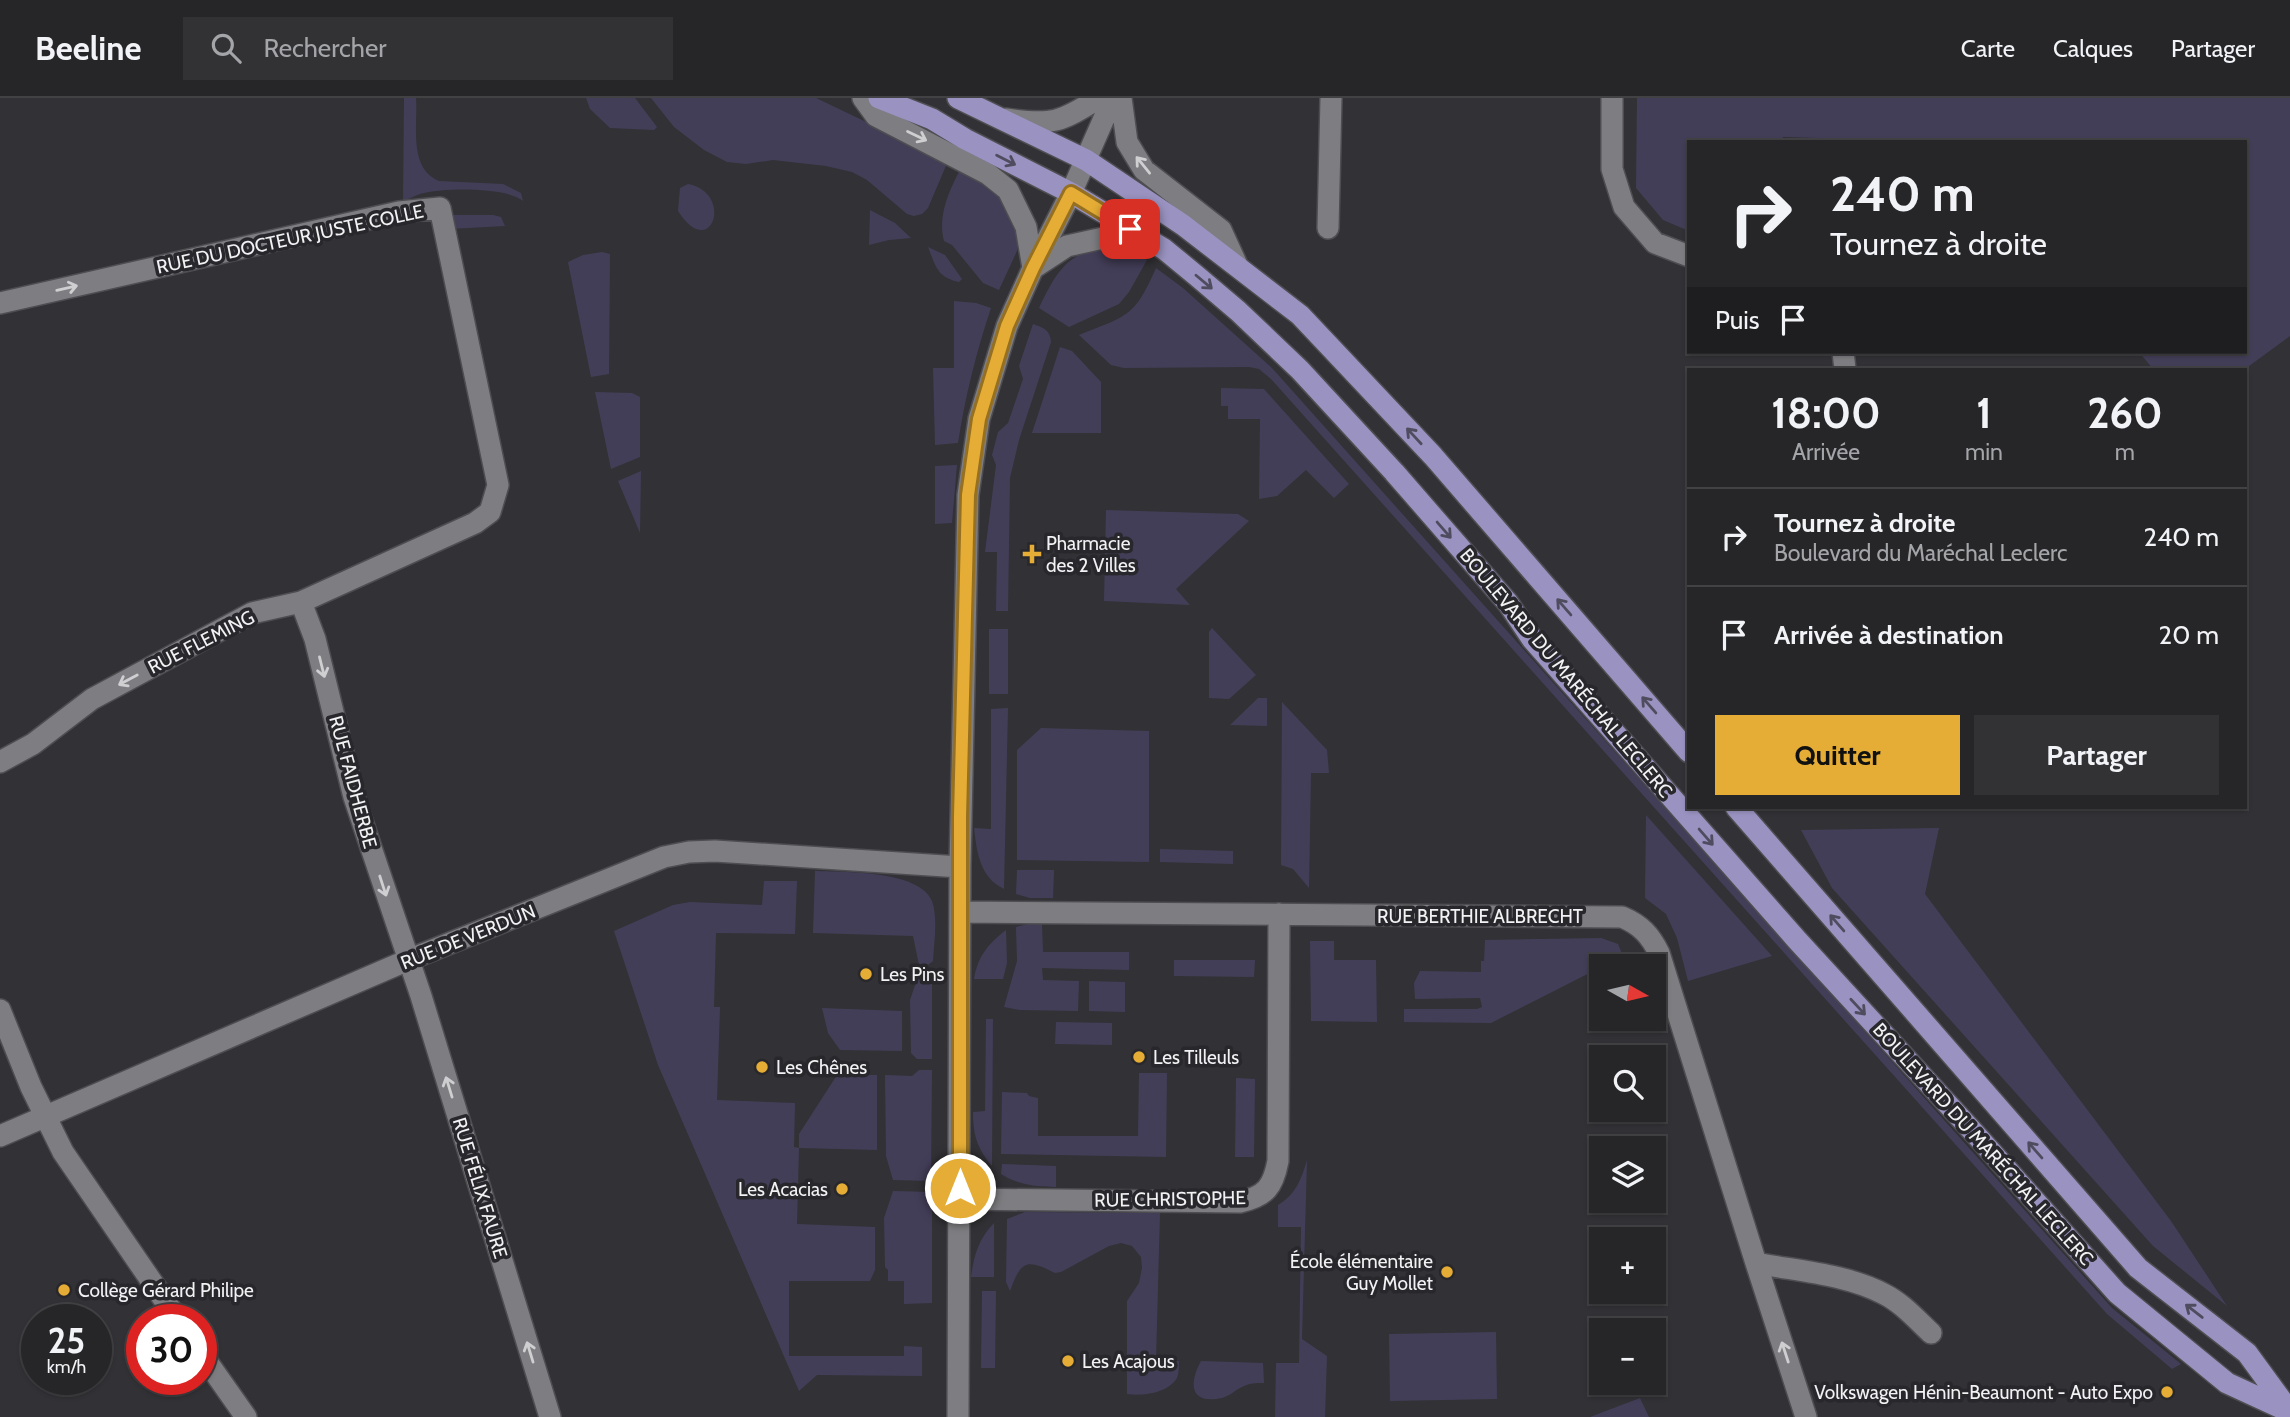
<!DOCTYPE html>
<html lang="fr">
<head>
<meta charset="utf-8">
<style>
  body { margin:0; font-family:Cabin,sans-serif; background:#323134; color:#f1f3f6; height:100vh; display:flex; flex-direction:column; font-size:26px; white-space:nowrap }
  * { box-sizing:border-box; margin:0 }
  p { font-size:23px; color:#a4a5a8 }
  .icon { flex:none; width:38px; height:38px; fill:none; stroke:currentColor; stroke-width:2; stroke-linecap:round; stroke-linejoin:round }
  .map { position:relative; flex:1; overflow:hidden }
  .side { position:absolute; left:1687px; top:270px; width:560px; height:441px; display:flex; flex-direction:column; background:#262528; border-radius:0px; box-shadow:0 2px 5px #0004,0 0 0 2px #424245 }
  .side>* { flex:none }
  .top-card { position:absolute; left:1687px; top:42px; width:560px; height:214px; border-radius:0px; box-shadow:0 2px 5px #0004,0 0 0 2px #424245; background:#262528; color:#f1f3f6; overflow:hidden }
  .needle { width:46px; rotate:98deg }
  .fabs { position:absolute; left:1589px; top:856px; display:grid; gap:14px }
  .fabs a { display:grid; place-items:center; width:77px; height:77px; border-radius:0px; background:#262528; box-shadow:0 2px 5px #0004,0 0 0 2px #424245; font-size:35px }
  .speed { position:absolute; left:21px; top:1206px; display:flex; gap:14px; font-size:35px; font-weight:700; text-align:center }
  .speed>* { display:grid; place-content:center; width:91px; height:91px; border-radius:50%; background:#262528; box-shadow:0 2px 5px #0004,0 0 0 2px #424245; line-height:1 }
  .speed small { font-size:18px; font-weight:400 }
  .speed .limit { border:10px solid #d22; background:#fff; color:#111 }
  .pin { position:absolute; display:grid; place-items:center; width:60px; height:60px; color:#fff; margin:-30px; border-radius:14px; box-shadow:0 4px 10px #0006 }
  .me { position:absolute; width:77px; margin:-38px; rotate:0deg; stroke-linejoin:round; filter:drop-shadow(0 0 5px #0008) }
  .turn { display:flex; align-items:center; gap:24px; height:147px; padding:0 28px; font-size:32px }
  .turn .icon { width:91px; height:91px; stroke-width:2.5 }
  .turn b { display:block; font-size:49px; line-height:60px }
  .then { display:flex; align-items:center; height:66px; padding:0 28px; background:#0003; gap:14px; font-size:26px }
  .eta { display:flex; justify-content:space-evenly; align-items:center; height:119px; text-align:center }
  .eta b { font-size:42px; font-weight:700; line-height:49px }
  .button { display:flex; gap:14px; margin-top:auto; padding:14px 28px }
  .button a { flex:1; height:80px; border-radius:0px; background:#e5ad35; color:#111; font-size:28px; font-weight:700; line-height:80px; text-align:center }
  .button a+a { background:#323134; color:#f1f3f6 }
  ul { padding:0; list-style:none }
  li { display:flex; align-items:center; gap:21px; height:98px; padding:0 28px; border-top:2px solid #424245 }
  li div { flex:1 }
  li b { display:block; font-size:26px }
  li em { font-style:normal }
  header { display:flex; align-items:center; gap:42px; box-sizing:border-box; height:98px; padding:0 35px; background:#262528; border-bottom:2px solid #424245 }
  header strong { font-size:33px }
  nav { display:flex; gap:38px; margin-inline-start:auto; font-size:24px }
  .search { width:490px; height:63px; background:#323134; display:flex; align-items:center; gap:18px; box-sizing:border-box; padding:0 24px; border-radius:0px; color:#a4a5a8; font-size:26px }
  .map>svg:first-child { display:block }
  .green { fill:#433e58 }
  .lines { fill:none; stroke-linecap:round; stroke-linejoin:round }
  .minor-casing { stroke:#4e4d51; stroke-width:24 }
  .major-casing { stroke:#4e4d51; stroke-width:24 }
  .minor { stroke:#7e7d81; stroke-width:21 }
  .major { stroke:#9a92c0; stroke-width:21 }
  .oneway { stroke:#cfcfd2 }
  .oneway2 { stroke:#504c5f }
  .route-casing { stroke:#957022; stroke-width:18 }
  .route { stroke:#e5ad35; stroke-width:12 }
  .poi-dot { fill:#e5ad35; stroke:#28272b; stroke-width:2.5 }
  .labels { text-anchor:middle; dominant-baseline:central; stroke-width:7; stroke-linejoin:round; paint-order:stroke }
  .street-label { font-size:19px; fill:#f2f2f4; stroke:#28272b }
  .poi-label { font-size:19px; fill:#f2f2f4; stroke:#28272b; text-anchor:start }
</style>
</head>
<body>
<header>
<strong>Beeline</strong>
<div class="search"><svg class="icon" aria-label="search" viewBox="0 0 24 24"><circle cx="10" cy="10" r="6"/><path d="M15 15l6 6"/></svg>Rechercher</div>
<nav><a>Carte</a><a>Calques</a><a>Partager</a></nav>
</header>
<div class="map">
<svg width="2290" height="1319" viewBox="0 0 2290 1319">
  <rect width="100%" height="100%" fill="#323135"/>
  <path class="green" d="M 404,0 L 416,0 C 418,28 408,70 439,83 L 503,86 L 521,95 L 523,103 C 507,89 445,90 424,95 C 417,96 410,101 403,103 Z
    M 586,0 L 635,0 L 657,29 L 654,32 L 610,30 L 590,11 Z
    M 651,0 L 816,0 L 948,63 L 928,110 L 922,116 L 914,118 L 907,116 L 867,82 L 852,74 L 826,68 L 773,62 L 746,66 L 727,64 L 704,52 L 674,29 Z
    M 1637,0 L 2290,0 L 2290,238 L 2245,271 L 2153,271 L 2139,254 L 2245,254 L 2245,44 L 1958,44 L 1783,39 L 1782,44 L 1689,44 L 1689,133 L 1663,122 L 1636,90 Z
    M 962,68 L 1003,98 L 1019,139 L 1017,153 L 999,192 L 983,185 L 952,147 L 944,143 C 937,117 950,91 962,68 Z
    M 688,86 C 735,95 711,165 678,113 L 680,90 Z
    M 870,112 L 895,125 L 911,140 L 889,142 L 869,147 Z
    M 446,117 L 493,117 L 501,119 L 505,128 L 449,131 Z
    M 928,149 L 945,157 L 962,181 L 959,184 C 937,179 936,169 928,149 Z
    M 1111,149 L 1129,153 L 1147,162 L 1129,194 L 1119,206 L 1069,229 L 1039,210 C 1057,173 1067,153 1111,149 Z
    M 602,154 L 610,156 L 609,276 L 591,279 L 568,164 L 583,157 Z
    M 1156,170 L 1183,190 L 1272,270 L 2112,1210 L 2181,1266 L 2172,1271 L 2107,1216 L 1271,281 L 1259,271 L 1249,269 L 1124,270 L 1111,267 L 1079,237 C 1128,217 1134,220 1156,170 Z
    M 954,203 L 976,205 L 991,210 C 976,255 965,299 958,345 L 935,347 L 933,270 L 954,270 Z
    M 1033,226 C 1044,230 1050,232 1051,244 L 1019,342 L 1010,380 L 1008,513 L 996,513 L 997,454 L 985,454 L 996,367 L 992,357 L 998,334 L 1008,325 L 1023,281 L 1019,268 Z
    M 1060,249 L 1072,253 L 1101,284 L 1101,335 L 1032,335 Z
    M 1221,290 L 1264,291 L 1349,386 L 1334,400 L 1306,372 L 1277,398 L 1259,401 L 1260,321 L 1228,321 L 1228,308 L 1221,308 Z
    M 595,294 L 632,295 L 640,299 L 640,359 L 611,371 Z
    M 957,367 L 952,425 L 935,426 L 935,368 Z
    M 641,373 L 640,435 L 618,383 Z
    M 1106,412 L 1238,416 L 1249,423 L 1176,491 L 1190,507 L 1104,503 Z
    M 1212,530 L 1256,577 L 1229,601 L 1209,600 L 1209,534 Z
    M 989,531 L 1008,531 L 1008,596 L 989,596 Z
    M 1258,600 L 1267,600 L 1267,628 L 1230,627 Z
    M 1282,604 L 1327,652 L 1329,675 L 1311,675 L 1309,790 L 1293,771 L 1281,767 Z
    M 1008,610 L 1004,791 C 980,779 977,756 974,730 L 991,731 L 991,611 Z
    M 1041,630 L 1149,633 L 1149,764 L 1017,762 L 1017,652 Z
    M 1646,717 L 1772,858 L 1688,883 L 1677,840 L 1666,816 L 1645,800 Z
    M 1939,730 L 1925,796 L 2171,1123 L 2227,1208 L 2153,1148 L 1832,790 L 1801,732 Z
    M 1160,751 L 1233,753 L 1233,766 L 1160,764 Z
    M 1017,772 L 1054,772 L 1053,800 L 1030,800 L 1016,796 Z
    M 815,773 C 843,774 919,772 932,803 C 938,820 934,845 933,863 L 928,867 L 919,867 L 913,838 L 813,835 Z
    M 764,783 L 797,783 L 795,836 L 716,835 L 714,909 L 720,909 L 717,1002 L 795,1005 L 794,1049 L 799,1050 L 799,1036 L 837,977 L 877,977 L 877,1052 L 799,1050 L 797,1126 L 875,1129 L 875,1172 L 870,1183 L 789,1183 L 789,1258 L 904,1258 L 904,1248 L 922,1249 L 922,1278 L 817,1277 L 799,1293 L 658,967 L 614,833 L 673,807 L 690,804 L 762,807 Z
    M 1028,826 L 1042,826 L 1043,854 L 1129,854 L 1129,872 L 1042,870 L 1043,882 L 1079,883 L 1078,913 L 1020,912 L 1004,909 L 1017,863 L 1016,829 Z
    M 1006,832 L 1007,865 L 1003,881 L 974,881 C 978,858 988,846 1006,832 Z
    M 1601,840 L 1618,846 L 1623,858 L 1491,925 L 1404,924 L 1404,911 L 1477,911 L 1482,909 L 1480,900 L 1415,901 L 1414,885 L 1420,873 L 1481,874 L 1481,863 L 1484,863 L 1485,842 Z
    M 1310,843 L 1334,843 L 1334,862 L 1376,862 L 1377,924 L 1311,923 Z
    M 1174,862 L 1255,862 L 1254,879 L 1174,878 Z
    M 929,875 L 932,879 L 932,961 L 917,961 L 911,955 L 910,902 L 919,876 Z
    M 1089,883 L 1125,884 L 1125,914 L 1089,913 Z
    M 822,910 L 902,913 L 902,953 L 840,952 L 828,935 Z
    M 986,921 L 993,921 L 992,1068 C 977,1050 973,1037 973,1014 L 985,1013 Z
    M 1056,924 L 1112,925 L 1112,947 L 1055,946 Z
    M 919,972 L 932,972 L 931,1083 L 893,1082 L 886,1058 L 885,977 L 912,978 Z
    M 1139,975 L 1167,975 L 1166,1059 L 1001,1056 L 1002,994 L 1027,995 L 1029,998 L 1038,1000 L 1038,1038 L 1138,1038 Z
    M 1236,980 L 1255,981 L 1254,1059 L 1235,1059 Z
    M 1307,1062 L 1302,1241 L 1327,1258 L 1325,1319 L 1275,1319 L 1276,1265 L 1299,1265 L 1301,1129 L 1278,1129 L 1278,1107 C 1296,1096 1301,1082 1307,1062 Z
    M 1002,1066 L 1056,1068 L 1056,1089 C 1035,1089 1019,1087 1001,1076 Z
    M 893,1093 L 932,1094 L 932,1205 L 904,1206 L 904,1183 L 888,1183 L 888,1172 L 885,1169 L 884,1120 Z
    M 1025,1114 L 1160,1115 L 1156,1261 L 1179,1263 C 1179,1268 1179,1275 1177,1280 C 1167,1296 1142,1298 1127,1296 L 1127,1203 L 1139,1185 L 1142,1170 L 1141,1159 L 1132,1148 L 1121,1145 L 1109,1148 L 1061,1174 L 1055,1175 C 1026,1160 1021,1163 1010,1193 L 1006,1184 L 1007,1121 Z
    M 994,1125 L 994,1179 L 971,1179 C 974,1157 978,1142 994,1125 Z
    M 982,1193 L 996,1193 L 995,1270 L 981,1270 Z
    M 1496,1234 L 1497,1301 L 1390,1303 L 1389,1236 Z
    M 1201,1263 L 1263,1265 L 1264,1285 C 1256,1285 1249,1285 1242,1289 C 1235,1292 1230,1298 1222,1300 C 1189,1307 1189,1285 1201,1263 Z
    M 1640,1300 L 1649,1319 L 1590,1319 Z"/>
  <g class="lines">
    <g class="minor-casing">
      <path id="minor" d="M 863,0 L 876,18 L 988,76 L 1008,92 L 1026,129 L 1033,170
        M 1121,0 L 1127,44 L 1144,72 L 1221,132 L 1237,167
        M 1612,0 L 1612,71 L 1624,109 L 1655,145 L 1689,158
        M 1006,21 C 1053,28 1060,24 1099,0
        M 1328,130 L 1331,0
        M 1035,169 L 1067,148 L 1103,140 L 1150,142
        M 0,205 L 399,114 L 440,110 L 498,387 L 490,414 L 475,425 L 301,504 L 252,515 L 92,601 L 33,646 L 0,664
        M 1843,254 L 1845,271
        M 301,504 L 315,541 L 354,699 L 421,898 L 550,1319
        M 960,814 L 1622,819 C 1641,827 1650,837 1659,855 L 1756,1165 L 1806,1319
        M 0,912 L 31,989 L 63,1054 L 178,1222
        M 0,1038 L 408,862 L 664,759 L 689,754 L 715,753 L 960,769
        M 959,1101 L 1240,1104 C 1266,1098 1273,1089 1278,1063 L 1279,816
        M 1756,1165 C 1797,1173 1846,1176 1884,1196 C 1902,1205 1916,1221 1931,1235
        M 201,1255 L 246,1319
        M 958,1319 L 960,769 L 968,397 L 979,321 L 1007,228 L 1033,170 L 1071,95 L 1113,0"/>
    </g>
    <g class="major-casing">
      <path id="major" d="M 879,0 L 932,21 L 965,41 L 1071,95 L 1164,151 L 1198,179 L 1238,213 L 1300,272 L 1394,374 L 1508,505 L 1532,541 L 1797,842 L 1978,1039 L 2117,1195 L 2227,1285 L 2290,1314
        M 958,0 L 1086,62 L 1183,127 L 1300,217 L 1433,358 L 1689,654
        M 1736,709 L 2138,1170 L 2247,1255 L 2288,1311"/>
    </g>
    <use href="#minor" class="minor"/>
    <use href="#major" class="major"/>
  </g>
  <defs><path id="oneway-shaft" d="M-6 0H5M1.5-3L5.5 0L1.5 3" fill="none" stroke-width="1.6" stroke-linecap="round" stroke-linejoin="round" transform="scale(1.75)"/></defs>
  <g class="oneway">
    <use href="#oneway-shaft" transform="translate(917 38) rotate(26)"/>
    <use href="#oneway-shaft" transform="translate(1143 67) rotate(-129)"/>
    <use href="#oneway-shaft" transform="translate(67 190) rotate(-13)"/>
    <use href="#oneway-shaft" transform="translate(322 569) rotate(76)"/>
    <use href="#oneway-shaft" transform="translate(128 582) rotate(152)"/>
    <use href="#oneway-shaft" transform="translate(383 788) rotate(72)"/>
    <use href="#oneway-shaft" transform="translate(449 989) rotate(-107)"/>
    <use href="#oneway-shaft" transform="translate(530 1254) rotate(-107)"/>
    <use href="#oneway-shaft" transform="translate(1785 1254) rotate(-108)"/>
  </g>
  <g class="oneway2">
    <use href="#oneway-shaft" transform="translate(1006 62) rotate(27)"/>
    <use href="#oneway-shaft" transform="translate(1204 184) rotate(40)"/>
    <use href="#oneway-shaft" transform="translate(1414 338) rotate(-133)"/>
    <use href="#oneway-shaft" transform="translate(1444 432) rotate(49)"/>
    <use href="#oneway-shaft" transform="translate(1564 509) rotate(-131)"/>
    <use href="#oneway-shaft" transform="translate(1649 607) rotate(-131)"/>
    <use href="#oneway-shaft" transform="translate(1706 739) rotate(49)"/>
    <use href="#oneway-shaft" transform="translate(1837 825) rotate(-131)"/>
    <use href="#oneway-shaft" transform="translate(1858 909) rotate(47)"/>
    <use href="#oneway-shaft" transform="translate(2035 1052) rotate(-131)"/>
    <use href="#oneway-shaft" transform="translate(2194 1213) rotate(-142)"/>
  </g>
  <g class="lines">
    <g class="route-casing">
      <path id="route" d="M 960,1090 L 960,719 L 968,397 L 979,321 L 1007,228 L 1033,170 L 1071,95 L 1130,131"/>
    </g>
    <use href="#route" class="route"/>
  </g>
  <g class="poi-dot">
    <path d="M1028.5 445.5h7v7h7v7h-7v7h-7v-7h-7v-7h7z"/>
    <circle cx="866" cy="876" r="7"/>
    <circle cx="1139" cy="959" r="7"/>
    <circle cx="762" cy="969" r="7"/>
    <circle cx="842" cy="1091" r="7"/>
    <circle cx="1447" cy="1174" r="7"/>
    <circle cx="64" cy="1192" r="7"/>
    <circle cx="1068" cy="1263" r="7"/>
    <circle cx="2167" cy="1294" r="7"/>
  </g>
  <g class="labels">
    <g class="street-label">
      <text transform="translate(290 141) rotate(-12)">RUE DU DOCTEUR JUSTE COLLE</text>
      <text transform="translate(201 544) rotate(-27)">RUE FLEMING</text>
      <text transform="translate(1566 575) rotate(50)">BOULEVARD DU MARÉCHAL LECLERC</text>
      <text transform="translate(353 684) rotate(75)">RUE FAIDHERBE</text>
      <text x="1480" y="818">RUE BERTHIE ALBRECHT</text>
      <text transform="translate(468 839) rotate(-22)">RUE DE VERDUN</text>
      <text transform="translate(1983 1046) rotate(48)">BOULEVARD DU MARÉCHAL LECLERC</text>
      <text transform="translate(480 1090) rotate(73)">RUE FÉLIX FAURE</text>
      <text transform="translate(1170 1101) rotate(-1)">RUE CHRISTOPHE</text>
    </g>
    <g class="poi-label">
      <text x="1046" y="445">Pharmacie<tspan x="1046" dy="22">des 2 Villes</tspan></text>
      <text x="880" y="876">Les Pins</text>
      <text x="1153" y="959">Les Tilleuls</text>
      <text x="776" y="969">Les Chênes</text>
      <text x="828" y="1091" text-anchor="end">Les Acacias</text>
      <text x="1433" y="1163" text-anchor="end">École élémentaire<tspan x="1433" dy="22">Guy Mollet</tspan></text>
      <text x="78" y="1192">Collège Gérard Philipe</text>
      <text x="1082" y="1263">Les Acajous</text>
      <text x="2153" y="1294" text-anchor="end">Volkswagen Hénin-Beaumont - Auto Expo</text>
    </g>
  </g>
</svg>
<div class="fabs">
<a><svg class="needle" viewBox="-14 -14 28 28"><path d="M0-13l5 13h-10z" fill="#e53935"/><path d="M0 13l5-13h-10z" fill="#a4a5a8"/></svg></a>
<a><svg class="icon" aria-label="search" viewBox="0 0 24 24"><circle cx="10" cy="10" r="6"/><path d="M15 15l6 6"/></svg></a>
<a><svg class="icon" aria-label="layers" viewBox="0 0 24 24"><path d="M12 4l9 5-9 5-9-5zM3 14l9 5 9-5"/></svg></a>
<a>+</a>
<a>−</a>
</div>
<div class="speed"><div>25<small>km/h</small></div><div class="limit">30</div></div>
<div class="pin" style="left:1130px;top:131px;background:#d93025"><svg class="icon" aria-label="arrive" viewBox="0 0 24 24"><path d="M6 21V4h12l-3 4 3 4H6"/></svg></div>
<svg class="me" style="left:960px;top:1090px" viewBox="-20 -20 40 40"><circle r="17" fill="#e5ad35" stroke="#fff" stroke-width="3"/><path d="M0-11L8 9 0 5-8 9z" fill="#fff"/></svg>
<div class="top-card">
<div class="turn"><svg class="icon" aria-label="right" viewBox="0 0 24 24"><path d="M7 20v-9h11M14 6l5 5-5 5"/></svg><div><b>240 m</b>Tournez à droite</div></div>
<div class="then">Puis<svg class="icon" aria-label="arrive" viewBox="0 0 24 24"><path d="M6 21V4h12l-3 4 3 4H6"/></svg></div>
</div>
<section class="side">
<div class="eta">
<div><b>18:00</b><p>Arrivée</p></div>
<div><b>1</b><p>min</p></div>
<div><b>260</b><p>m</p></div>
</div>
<ul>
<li><svg class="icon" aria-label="right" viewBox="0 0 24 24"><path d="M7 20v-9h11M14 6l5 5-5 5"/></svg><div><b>Tournez à droite</b><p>Boulevard du Maréchal Leclerc</p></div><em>240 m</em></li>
<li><svg class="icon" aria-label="arrive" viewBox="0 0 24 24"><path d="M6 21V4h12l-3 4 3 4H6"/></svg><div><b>Arrivée à destination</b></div><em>20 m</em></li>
</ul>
<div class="button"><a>Quitter</a><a>Partager</a></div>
</section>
</div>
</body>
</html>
